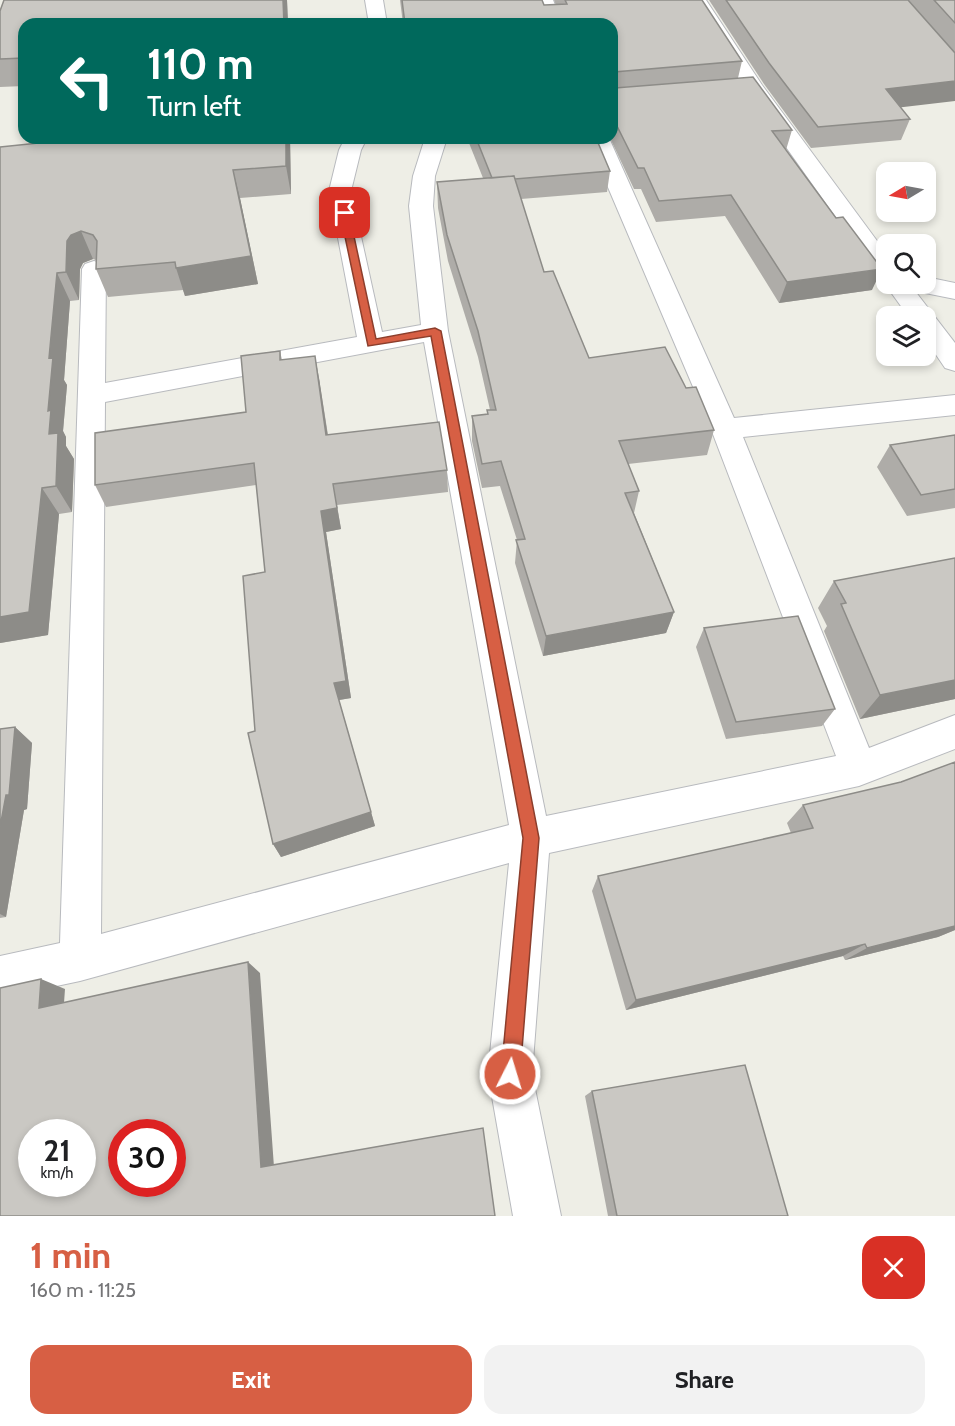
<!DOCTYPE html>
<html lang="en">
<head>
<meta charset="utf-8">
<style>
  body { margin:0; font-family:Cabin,sans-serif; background:#f2f2f2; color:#202124; height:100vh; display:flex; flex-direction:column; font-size:22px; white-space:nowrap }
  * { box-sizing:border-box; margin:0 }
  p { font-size:20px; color:#757577 }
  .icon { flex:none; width:33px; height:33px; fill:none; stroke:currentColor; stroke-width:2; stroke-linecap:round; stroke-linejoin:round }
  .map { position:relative; height:1216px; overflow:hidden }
  .sheet { display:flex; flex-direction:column; background:#fff; flex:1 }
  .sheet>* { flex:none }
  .guide { position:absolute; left:18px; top:18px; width:600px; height:126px; border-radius:18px; box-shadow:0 3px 9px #0003; background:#00695c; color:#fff; overflow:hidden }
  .needle { width:39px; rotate:260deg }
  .fabs { position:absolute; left:876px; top:162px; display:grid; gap:12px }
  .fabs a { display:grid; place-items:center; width:60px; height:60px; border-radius:12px; background:#fff; box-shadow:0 3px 9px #0003; font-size:30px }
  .speed { position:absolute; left:18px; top:1119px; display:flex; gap:12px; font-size:30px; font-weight:700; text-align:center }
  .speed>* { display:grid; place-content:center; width:78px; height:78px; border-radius:50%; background:#fff; box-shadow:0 3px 9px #0003; line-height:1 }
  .speed small { font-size:15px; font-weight:400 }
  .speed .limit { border:9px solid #d22; background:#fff; color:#111 }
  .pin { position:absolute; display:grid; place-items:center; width:51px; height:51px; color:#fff; margin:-26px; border-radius:12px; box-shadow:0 3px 9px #0006 }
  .me { position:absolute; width:66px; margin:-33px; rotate:5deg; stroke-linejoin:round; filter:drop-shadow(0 0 4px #0008) }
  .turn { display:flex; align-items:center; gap:21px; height:126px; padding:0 30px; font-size:27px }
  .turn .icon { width:78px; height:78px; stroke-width:2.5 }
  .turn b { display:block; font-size:42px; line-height:51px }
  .round { display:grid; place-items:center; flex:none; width:63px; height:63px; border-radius:18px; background:#f2f2f2 }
  .overview { display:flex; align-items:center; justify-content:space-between; height:102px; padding:0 30px }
  h1 { font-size:36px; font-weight:700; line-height:45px; color:#d75f44 }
  .primary-button { display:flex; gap:12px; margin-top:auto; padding:12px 30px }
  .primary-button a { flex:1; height:69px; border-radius:18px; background:#d75f44; color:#fff; font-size:24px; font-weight:700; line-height:69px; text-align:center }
  .primary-button a+a { background:#f2f2f2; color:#202124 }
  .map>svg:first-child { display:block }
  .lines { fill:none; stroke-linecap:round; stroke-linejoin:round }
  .minor-casing { stroke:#b8babe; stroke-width:2 }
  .minor { fill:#fff; fill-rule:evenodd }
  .wall { fill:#aeaca8 }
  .shaded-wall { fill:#8d8c88 }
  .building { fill:#cac8c3; stroke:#8d8c88; stroke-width:1.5; fill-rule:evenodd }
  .route { fill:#d75f44; stroke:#8c3e2c; stroke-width:1.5 }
</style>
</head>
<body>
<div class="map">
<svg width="955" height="1216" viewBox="0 0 955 1216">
  <rect width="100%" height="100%" fill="#eeeee6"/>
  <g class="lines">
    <g class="minor-casing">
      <path id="minor" d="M 365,0 L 383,0 L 387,24 L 369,24 Z
        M 534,0 L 553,0 L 563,24 L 545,24 Z
        M 688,0 L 706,0 L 762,85 L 886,253 L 886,278 L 877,275 L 744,88 Z
        M 345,138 L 367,138 L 361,150 L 351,191 L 382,332 L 421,325 L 409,206 L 413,176 L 425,138 L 447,138 L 435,176 L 433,206 L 448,331 L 546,816 L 836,756 L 711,429 L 587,138 L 609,138 L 734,418 L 955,395 L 955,415 L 743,437 L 869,748 L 955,715 L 955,749 L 859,786 L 549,853 L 532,1074 L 561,1216 L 513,1216 L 488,1074 L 509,863 L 80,981 L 0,998 L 0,956 L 60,943 L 82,269 L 85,264 L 94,261 L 103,264 L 106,269 L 105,383 L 357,337 L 329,191 L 339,150 ZM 424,342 L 509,825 L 101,934 L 105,402 Z
        M 926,277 L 955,283 L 955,299 L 915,291 L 955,343 L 955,371 L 945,368 L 926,340 L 926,316 L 908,316 L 885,284 L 886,281 L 886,284 L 926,284 Z"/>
    </g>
    <use href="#minor" class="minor"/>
  </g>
  <path class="wall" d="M 4,0 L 287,0 L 288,24 L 24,24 L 24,86 L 0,87 L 0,11 Z
    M 400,0 L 542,0 L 544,5 L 556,5 L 554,0 L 702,0 L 742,61 L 738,78 L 792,130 L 786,150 L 872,290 L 779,303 L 725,216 L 656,222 L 641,189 L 634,189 L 610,138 L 612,138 L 612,24 L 403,24 Z
    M 709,0 L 955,0 L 955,53 L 900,107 L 910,119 L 901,140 L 811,148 L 764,84 Z
    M 290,138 L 291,194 L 240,198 L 258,284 L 185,296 L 183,290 L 108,297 L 96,269 L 96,260 L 93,259 L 83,263 L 80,269 L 79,300 L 70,301 L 64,380 L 67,385 L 63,431 L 66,437 L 66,446 L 74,459 L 72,512 L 59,514 L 48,635 L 0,643 L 0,147 Z
    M 467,138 L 596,138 L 610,171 L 607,192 L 521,199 L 544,272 L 589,358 L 686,388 L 714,430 L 707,455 L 628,464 L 639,491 L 634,513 L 674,612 L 666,633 L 543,656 L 515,563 L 517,540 L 500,486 L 482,488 L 472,441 L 472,416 L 487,414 L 487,410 L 490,410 L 478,357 L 448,261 L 438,208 L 437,182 L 483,178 Z
    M 280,351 L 282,360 L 319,378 L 328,435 L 447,470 L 448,492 L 337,505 L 341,529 L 326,532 L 351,698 L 339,700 L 375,826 L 281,857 L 273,844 L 255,731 L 265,572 L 256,485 L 106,507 L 95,485 L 246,412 Z
    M 955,435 L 955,508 L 907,516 L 877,467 L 890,445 Z
    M 955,558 L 955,699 L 860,719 L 824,631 L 827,626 L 818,608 L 834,581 Z
    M 704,628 L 835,709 L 822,726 L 726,739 L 696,647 Z
    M 15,727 L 32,743 L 27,809 L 24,810 L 6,917 L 0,918 L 0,729 Z
    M 955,762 L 955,930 L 938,937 L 845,960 L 843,956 L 626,1010 L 592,891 L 598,876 L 791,833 L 787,823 L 803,805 L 901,782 Z
    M 592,1091 L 788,1216 L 608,1216 L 585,1096 Z"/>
  <path class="shaded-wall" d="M 283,0 L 287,0 L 288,24 L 284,24 Z
    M 955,81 L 955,101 L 878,110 L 886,89 Z
    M 286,138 L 290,138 L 291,194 L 286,166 Z
    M 233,170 L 240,198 L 258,284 L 185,296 L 176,268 Z
    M 81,231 L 93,259 L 83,263 L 80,269 L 79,300 L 66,272 L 67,241 L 71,235 Z
    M 882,269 L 872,290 L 779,303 L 787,282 Z
    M 57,273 L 70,301 L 64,380 L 67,385 L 63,431 L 66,437 L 66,446 L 74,459 L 72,512 L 56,486 L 49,434 L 48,411 L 49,358 Z
    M 315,356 L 319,378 L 331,457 L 326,435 Z
    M 333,484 L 341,529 L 326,532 L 351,698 L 339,700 L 375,826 L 281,857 L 273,844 L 334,683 L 321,511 Z
    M 42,488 L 59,514 L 48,635 L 0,643 L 0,617 Z
    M 674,612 L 666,633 L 543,656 L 546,636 Z
    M 955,680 L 955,699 L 860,719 L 880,695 Z
    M 15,727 L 32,743 L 27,809 L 24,810 L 6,917 L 0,914 L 0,827 Z
    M 955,926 L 955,930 L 938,937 L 845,960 L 867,948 Z
    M 865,944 L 843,956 L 626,1010 L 636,1000 Z
    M 248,962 L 260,973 L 274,1167 L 261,1167 Z
    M 41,979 L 65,989 L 63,1017 L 39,1008 Z"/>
  <path class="building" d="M 4,0 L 283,0 L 284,24 L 24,24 L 24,58 L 0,59 L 0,11 Z
    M 402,0 L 542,0 L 544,5 L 567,4 L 565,0 L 702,0 L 742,61 L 614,72 L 612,86 L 615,88 L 753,77 L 792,130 L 772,131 L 836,218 L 843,217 L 882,269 L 787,282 L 731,195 L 659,201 L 644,168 L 638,168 L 612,116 L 612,24 L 405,24 Z
    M 726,0 L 908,0 L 955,53 L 955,81 L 886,89 L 910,119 L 818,127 L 769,63 Z
    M 934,0 L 955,0 L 955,23 Z
    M 87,138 L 286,138 L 286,166 L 233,170 L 251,256 L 176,268 L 175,262 L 96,269 L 97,241 L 93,235 L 81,231 L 71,235 L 67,241 L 66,272 L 57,273 L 49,358 L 53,357 L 48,411 L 51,410 L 49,434 L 58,433 L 56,486 L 42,488 L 29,612 L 0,617 L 0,147 Z
    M 476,138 L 596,138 L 610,171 L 515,179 L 514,176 L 492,178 Z
    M 514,176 L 544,272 L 553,271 L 589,358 L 665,347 L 686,388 L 696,387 L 714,430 L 619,441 L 639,491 L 625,493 L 674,612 L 546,636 L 516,540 L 525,539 L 501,461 L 482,464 L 472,416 L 488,414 L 487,410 L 496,410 L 478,331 L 447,235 L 437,182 Z
    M 280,351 L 280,360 L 315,356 L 326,435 L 439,422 L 447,470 L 333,484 L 337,508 L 321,511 L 346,681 L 334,683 L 371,812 L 273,844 L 248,733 L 255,731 L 243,576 L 265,572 L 254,463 L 95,485 L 95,433 L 246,412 L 241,356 Z
    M 955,435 L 955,489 L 921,495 L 890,445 Z
    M 955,558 L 955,680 L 880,695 L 841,604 L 846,603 L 834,581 Z
    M 798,616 L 835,709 L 736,722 L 704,628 Z
    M 15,727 L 9,795 L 6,795 L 0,827 L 0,729 Z
    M 955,762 L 955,926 L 867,948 L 865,944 L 636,1000 L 598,876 L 813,828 L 803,805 L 901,782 Z
    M 248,962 L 261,1167 L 483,1128 L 495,1216 L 0,1216 L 0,988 L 41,979 L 39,1008 ZM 32,1132 L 82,1132 L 82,1184 L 32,1184 ZM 122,1132 L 172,1132 L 172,1184 L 122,1184 Z
    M 745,1065 L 788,1216 L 617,1216 L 592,1091 Z"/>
  <path class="route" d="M 345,210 L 349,213 L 376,339 L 435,328 L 441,331 L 539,838 L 520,1074 L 517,1080 L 510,1083 L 504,1080 L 501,1074 L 523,838 L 431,336 L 368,346 L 340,213 Z"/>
</svg>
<div class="fabs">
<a><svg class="needle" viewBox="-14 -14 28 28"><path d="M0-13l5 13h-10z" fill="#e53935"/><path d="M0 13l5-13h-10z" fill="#757577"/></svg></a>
<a><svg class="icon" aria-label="search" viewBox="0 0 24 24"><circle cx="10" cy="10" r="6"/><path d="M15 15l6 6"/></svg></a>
<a><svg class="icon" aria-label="layers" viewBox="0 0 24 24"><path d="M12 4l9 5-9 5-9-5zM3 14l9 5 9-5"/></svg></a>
</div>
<div class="speed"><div>21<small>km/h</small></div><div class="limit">30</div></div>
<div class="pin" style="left:345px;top:213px;background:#d93025"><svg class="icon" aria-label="arrive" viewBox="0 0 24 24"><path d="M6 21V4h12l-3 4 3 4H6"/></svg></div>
<svg class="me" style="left:510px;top:1074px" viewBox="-20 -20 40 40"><circle r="17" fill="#d75f44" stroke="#fff" stroke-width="3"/><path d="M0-11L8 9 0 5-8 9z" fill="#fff"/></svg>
<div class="guide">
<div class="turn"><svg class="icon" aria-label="left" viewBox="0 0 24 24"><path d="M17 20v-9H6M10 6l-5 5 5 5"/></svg><div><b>110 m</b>Turn left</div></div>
</div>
</div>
<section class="sheet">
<div class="overview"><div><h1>1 min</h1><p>160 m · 11:25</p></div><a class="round" style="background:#d93025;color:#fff"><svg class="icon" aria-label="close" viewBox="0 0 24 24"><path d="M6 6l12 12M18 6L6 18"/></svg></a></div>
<div class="primary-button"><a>Exit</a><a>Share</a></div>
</section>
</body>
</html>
